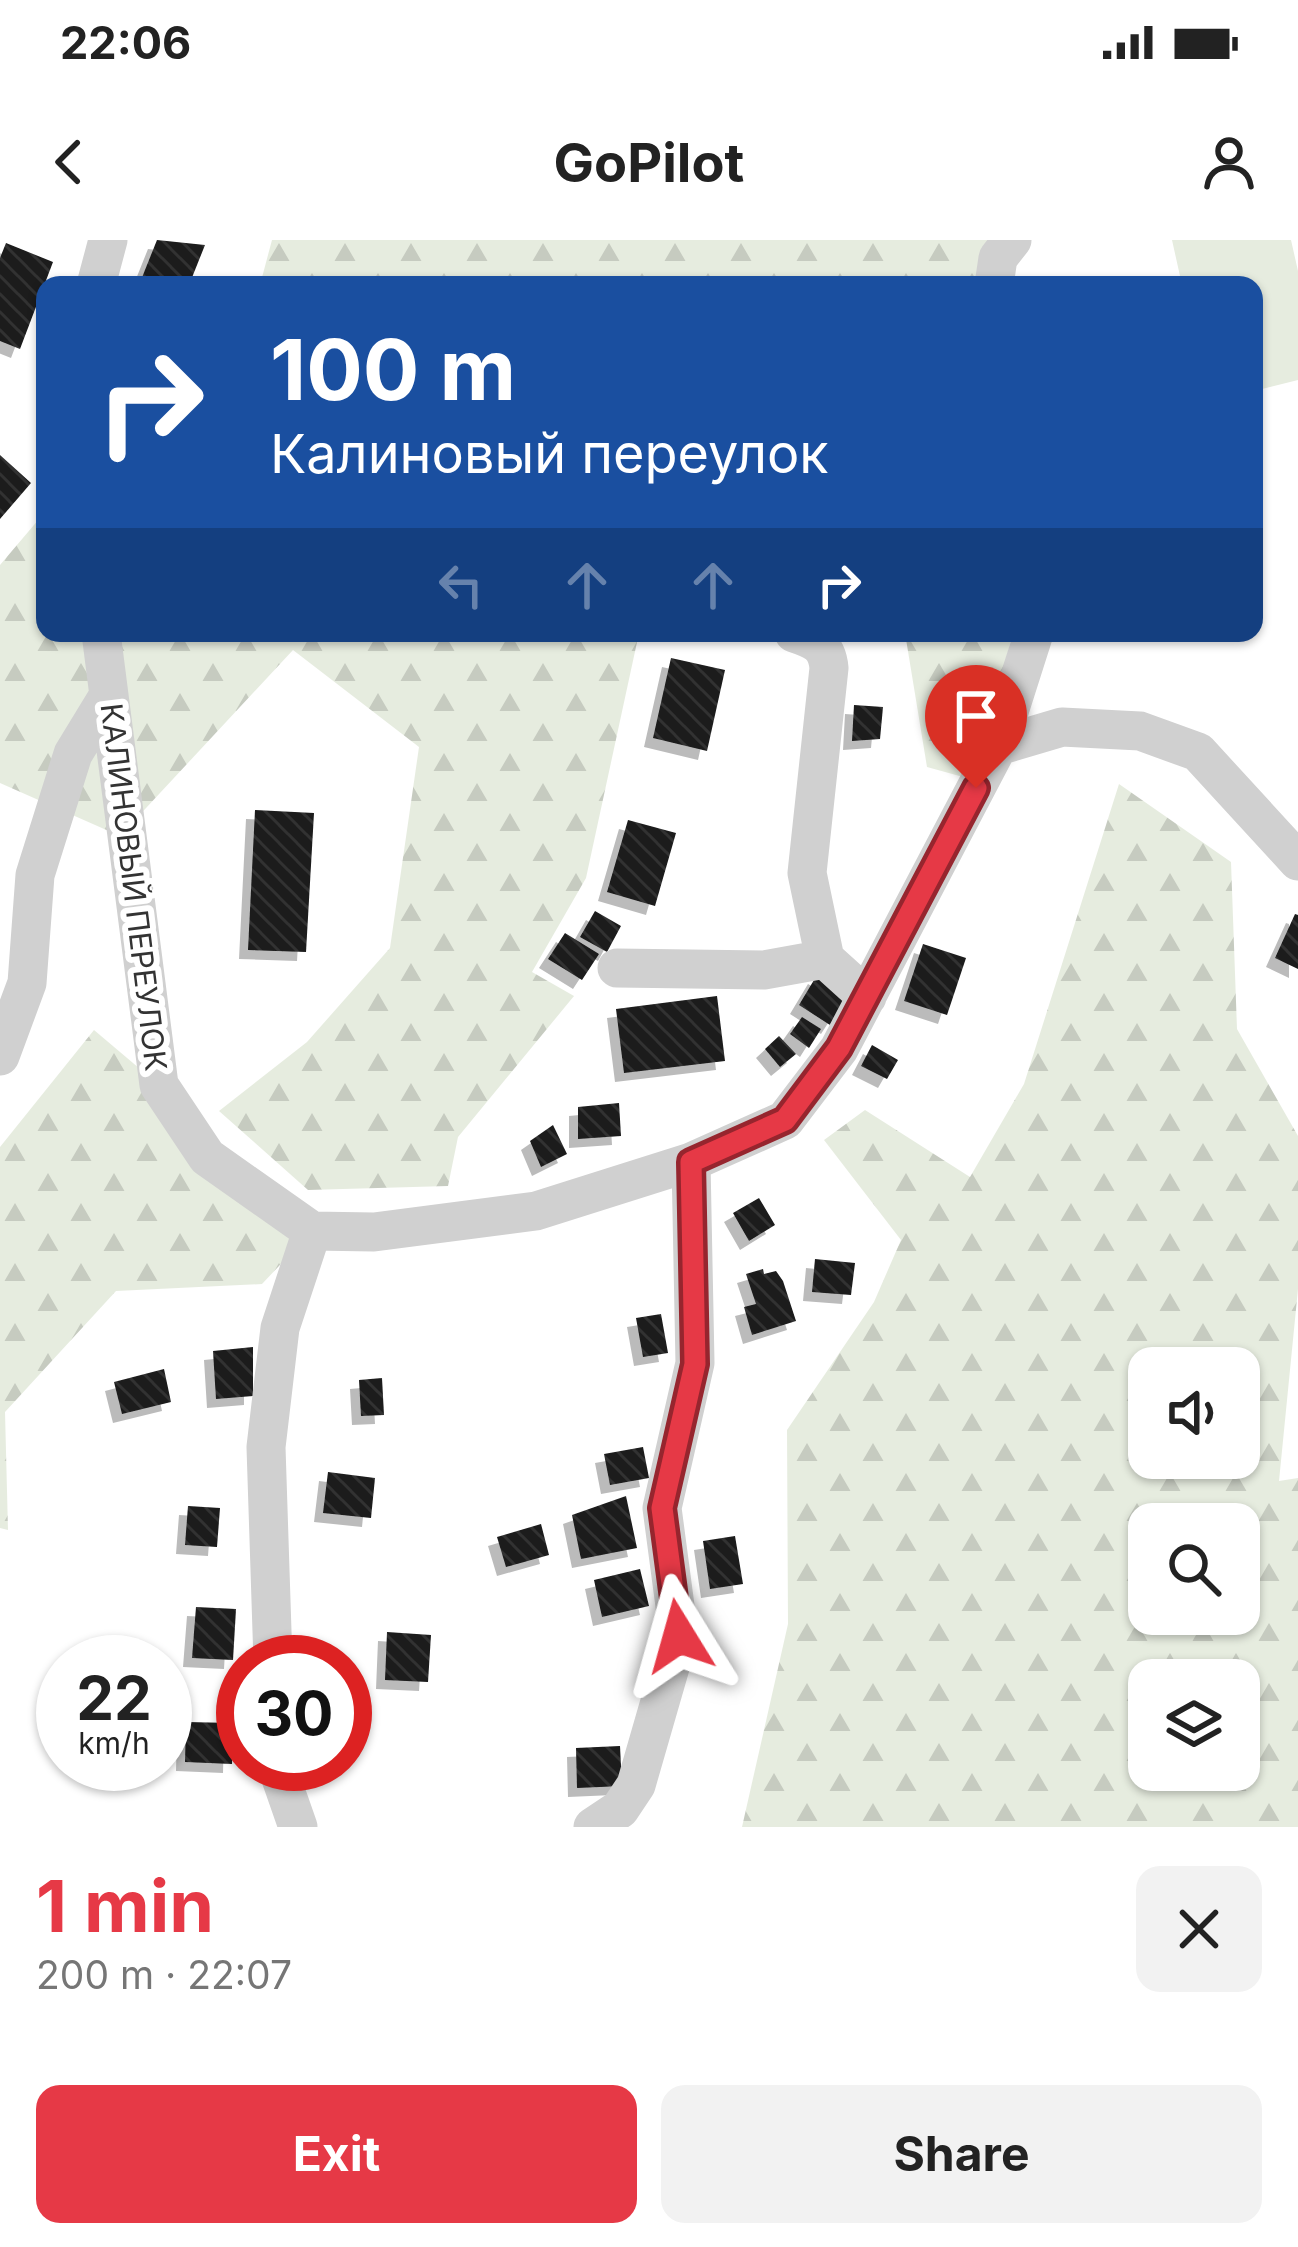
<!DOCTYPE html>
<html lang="en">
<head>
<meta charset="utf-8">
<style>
  body { margin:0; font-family:Inter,sans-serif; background:#f2f2f2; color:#222; height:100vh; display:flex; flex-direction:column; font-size:45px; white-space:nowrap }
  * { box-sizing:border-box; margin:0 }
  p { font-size:39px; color:#767676 }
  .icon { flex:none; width:66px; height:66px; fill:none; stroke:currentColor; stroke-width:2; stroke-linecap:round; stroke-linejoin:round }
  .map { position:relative; height:1587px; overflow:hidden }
  .drawer { display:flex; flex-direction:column; background:#fff; flex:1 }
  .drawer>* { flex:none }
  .guide { position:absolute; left:36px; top:36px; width:1227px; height:366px; border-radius:24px; box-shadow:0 3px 9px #0004; background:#1a4fa0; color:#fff; overflow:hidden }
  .controls { position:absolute; left:1128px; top:1107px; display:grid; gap:24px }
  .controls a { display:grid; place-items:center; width:132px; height:132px; border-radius:24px; background:#fff; box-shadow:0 3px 9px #0004; font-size:60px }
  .speed { position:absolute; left:36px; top:1395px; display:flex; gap:24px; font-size:60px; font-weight:700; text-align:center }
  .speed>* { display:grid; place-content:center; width:156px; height:156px; border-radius:50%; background:#fff; box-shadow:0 3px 9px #0004; line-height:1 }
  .speed small { font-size:30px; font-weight:400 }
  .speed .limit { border:18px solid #d22; background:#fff; color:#111 }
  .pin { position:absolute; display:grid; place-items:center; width:102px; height:102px; color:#fff; margin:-123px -51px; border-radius:50% 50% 50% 0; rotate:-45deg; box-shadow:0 0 12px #0007 }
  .pin .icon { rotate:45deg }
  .me { position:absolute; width:132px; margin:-66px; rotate:352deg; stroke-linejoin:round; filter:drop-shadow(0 0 9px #0008) }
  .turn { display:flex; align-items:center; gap:42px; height:252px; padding:0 36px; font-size:54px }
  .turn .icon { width:156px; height:156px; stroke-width:2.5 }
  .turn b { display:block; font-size:84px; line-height:102px }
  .lanes { display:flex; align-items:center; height:114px; padding:0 36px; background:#0003; justify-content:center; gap:60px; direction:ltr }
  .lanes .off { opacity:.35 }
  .round { display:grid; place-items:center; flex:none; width:126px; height:126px; border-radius:24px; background:#f2f2f2 }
  .summary { display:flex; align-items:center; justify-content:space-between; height:204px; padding:0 36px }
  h1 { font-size:72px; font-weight:700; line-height:90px; color:#e63946 }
  .button { display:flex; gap:24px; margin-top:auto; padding:24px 36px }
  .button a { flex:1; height:138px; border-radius:24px; background:#e63946; color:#fff; font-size:48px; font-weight:700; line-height:138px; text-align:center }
  .button a+a { background:#f2f2f2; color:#222 }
  .status { display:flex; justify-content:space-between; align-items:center; height:84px; padding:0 60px; background:#fff; direction:ltr }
  .status svg { height:33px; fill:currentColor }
  header { display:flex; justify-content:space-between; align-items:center; height:156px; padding:0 36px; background:#fff; font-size:54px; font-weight:700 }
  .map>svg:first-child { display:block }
  .forest { fill:url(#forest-firs); fill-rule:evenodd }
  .pitch { fill:#e6ecdf }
  .building { fill:url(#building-back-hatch); filter:url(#shadow) }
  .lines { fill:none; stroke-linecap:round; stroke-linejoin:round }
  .minor { stroke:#d0d0d0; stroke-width:39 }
  .route-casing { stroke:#96252e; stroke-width:30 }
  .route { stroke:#e63946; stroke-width:21 }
  .labels { text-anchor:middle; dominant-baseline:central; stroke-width:12; stroke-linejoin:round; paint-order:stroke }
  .street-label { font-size:30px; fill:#333; stroke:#fff }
</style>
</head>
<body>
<div class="status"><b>22:06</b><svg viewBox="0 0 49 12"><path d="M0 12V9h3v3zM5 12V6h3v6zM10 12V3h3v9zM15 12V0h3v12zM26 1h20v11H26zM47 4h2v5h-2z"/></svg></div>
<header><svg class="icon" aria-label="back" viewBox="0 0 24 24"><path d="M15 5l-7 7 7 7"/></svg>GoPilot<svg class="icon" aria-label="person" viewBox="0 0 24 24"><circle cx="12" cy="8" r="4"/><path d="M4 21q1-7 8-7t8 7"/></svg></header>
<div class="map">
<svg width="1298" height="1587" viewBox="0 0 1298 1587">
  <defs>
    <pattern id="forest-firs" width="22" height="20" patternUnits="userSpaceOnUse" patternTransform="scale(3)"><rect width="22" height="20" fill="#e6ecdf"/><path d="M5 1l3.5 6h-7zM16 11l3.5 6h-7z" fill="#c6cbc0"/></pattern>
    <pattern id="building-back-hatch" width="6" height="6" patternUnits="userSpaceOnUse" patternTransform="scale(3)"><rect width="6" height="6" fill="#1a1a1a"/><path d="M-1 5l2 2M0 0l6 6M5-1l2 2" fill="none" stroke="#333"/></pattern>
    <filter id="shadow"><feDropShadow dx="-9" dy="9" stdDeviation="0" flood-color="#0004"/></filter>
  </defs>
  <rect width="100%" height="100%" fill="#fff"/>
  <path class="forest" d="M 272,0 L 994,0 L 981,45 L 260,45 Z
    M 45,272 L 45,393 L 639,393 L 586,638 L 532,732 L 574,756 L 458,897 L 448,946 L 308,950 L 219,871 L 307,802 L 390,708 L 419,507 L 293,410 L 120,596 L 0,543 L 0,325 Z
    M 905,393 L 1013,393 L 974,540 L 927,527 Z
    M 1119,544 L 1231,622 L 1237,789 L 1298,896 L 1298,1049 L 1279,1241 L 1298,1238 L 1298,1587 L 742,1587 L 788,1384 L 787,1190 L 874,1062 L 901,1000 L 824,900 L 865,870 L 970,937 L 1024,844 ZM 1239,1128 L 1239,1218 L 1149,1218 L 1149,1128 ZM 1239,1284 L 1239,1374 L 1149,1374 L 1149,1284 ZM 1239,1440 L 1239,1530 L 1149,1530 L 1149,1440 Z
    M 94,790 L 159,845 L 312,991 L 262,1044 L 116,1051 L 5,1172 L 8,1290 L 0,1288 L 0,907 Z"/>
  <path class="pitch" d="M 1172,0 L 1291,0 L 1298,31 L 1298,140 L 1254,151 L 1254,45 L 1182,45 Z"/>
  <path class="building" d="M 157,0 L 205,5 L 189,45 L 139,45 Z
    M 6,3 L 53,22 L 20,109 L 0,101 L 0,18 Z
    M 0,215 L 31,243 L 0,279 Z
    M 671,418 L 725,430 L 707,511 L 653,498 Z
    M 854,465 L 883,467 L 880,499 L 852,501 Z
    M 255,570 L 314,573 L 306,712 L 248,710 Z
    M 628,580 L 676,593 L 655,666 L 607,652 Z
    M 595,671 L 621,686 L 607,712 L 580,697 Z
    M 1295,674 L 1298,675 L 1298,729 L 1275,718 Z
    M 565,693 L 599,714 L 582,740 L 548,719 Z
    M 923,704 L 966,718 L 947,775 L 904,761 Z
    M 817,735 L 850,754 L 830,785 L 799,765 Z
    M 717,756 L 725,821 L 624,833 L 616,769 Z
    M 802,777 L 821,789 L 809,808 L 790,794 Z
    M 779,796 L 796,814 L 780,827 L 765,809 Z
    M 872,805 L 898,820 L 887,839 L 861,826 Z
    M 619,863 L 621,896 L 578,899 L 578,867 Z
    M 553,885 L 567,914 L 541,927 L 530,901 Z
    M 759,958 L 775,985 L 749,1001 L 733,973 Z
    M 815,1019 L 855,1023 L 851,1055 L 812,1052 Z
    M 763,1029 L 764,1034 L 776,1031 L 783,1041 L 796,1081 L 752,1095 L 744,1067 L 756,1064 L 746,1034 Z
    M 661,1074 L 668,1113 L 643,1117 L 636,1078 Z
    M 253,1107 L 253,1156 L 216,1159 L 213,1111 Z
    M 164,1129 L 171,1162 L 122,1174 L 114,1142 Z
    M 382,1138 L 384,1175 L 361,1176 L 359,1140 Z
    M 643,1207 L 649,1238 L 610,1245 L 604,1214 Z
    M 328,1232 L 375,1238 L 371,1278 L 323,1273 Z
    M 626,1256 L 637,1308 L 581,1319 L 572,1275 Z
    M 188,1266 L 220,1268 L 217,1307 L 185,1305 Z
    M 541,1284 L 549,1315 L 506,1327 L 497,1297 Z
    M 735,1296 L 743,1344 L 710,1349 L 703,1301 Z
    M 640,1329 L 649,1366 L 602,1377 L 594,1340 Z
    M 196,1367 L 236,1369 L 233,1420 L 192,1418 Z
    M 387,1392 L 431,1395 L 428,1442 L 385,1440 Z
    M 186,1482 L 233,1483 L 232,1524 L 185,1522 Z
    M 620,1506 L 622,1546 L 577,1548 L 576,1508 Z"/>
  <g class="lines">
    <path class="minor" d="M 96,45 L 108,0
      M 994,45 L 998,18 L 1012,0
      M 101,393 L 159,845 L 207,917 L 312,991 L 374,992 L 536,971 L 691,922 L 785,880 L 839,809 L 998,506 L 1034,393
      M 794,393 C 815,400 827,405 829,428 L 807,633 L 825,719 L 867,757
      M 998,506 L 1062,487 L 1140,491 L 1198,512 L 1298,621
      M 617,728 L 764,730 L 825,719
      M 0,816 L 27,743 L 35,635 L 73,514 L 109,455
      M 273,1422 L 266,1207 L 280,1088 L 312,991
      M 276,1524 L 298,1587
      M 593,1587 L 620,1569 L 636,1545 L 679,1396 L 662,1268 L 695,1123 L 691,922"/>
  </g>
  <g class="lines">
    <g class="route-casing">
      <path id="route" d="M 679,1396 L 662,1268 L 695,1124 L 691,922 L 785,880 L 839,808 L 976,548"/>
    </g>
    <use href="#route" class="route"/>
  </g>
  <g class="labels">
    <g class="street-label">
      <text transform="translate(134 647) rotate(83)">КАЛИНОВЫЙ ПЕРЕУЛОК</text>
    </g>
  </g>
</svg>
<div class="controls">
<a><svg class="icon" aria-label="sound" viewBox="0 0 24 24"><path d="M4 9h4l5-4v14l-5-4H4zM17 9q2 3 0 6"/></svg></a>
<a><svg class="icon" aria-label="search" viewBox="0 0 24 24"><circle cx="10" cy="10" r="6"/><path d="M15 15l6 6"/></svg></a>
<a><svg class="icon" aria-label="layers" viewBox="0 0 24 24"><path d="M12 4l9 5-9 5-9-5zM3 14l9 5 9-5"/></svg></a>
</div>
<div class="speed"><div>22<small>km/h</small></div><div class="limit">30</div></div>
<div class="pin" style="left:976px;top:548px;background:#d93025"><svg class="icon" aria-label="arrive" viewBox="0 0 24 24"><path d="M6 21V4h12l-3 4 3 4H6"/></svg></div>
<svg class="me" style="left:679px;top:1396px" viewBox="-20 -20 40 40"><path d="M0-17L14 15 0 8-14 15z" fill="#e63946" stroke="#fff" stroke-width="4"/></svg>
<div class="guide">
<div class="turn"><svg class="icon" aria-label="right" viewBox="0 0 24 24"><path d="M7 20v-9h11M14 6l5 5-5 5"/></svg><div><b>100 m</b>Калиновый переулок</div></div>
<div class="lanes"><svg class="icon off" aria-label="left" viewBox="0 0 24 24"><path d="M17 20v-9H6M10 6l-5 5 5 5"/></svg><svg class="icon off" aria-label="ahead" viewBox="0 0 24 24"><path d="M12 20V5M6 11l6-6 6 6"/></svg><svg class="icon off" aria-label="ahead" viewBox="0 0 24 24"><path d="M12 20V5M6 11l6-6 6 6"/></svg><svg class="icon" aria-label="right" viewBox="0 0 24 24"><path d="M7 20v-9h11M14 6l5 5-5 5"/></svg></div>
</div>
</div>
<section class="drawer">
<div class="summary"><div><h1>1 min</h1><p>200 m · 22:07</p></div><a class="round"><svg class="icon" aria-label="close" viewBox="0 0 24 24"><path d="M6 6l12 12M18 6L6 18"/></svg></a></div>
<div class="button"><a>Exit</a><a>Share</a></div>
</section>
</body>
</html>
